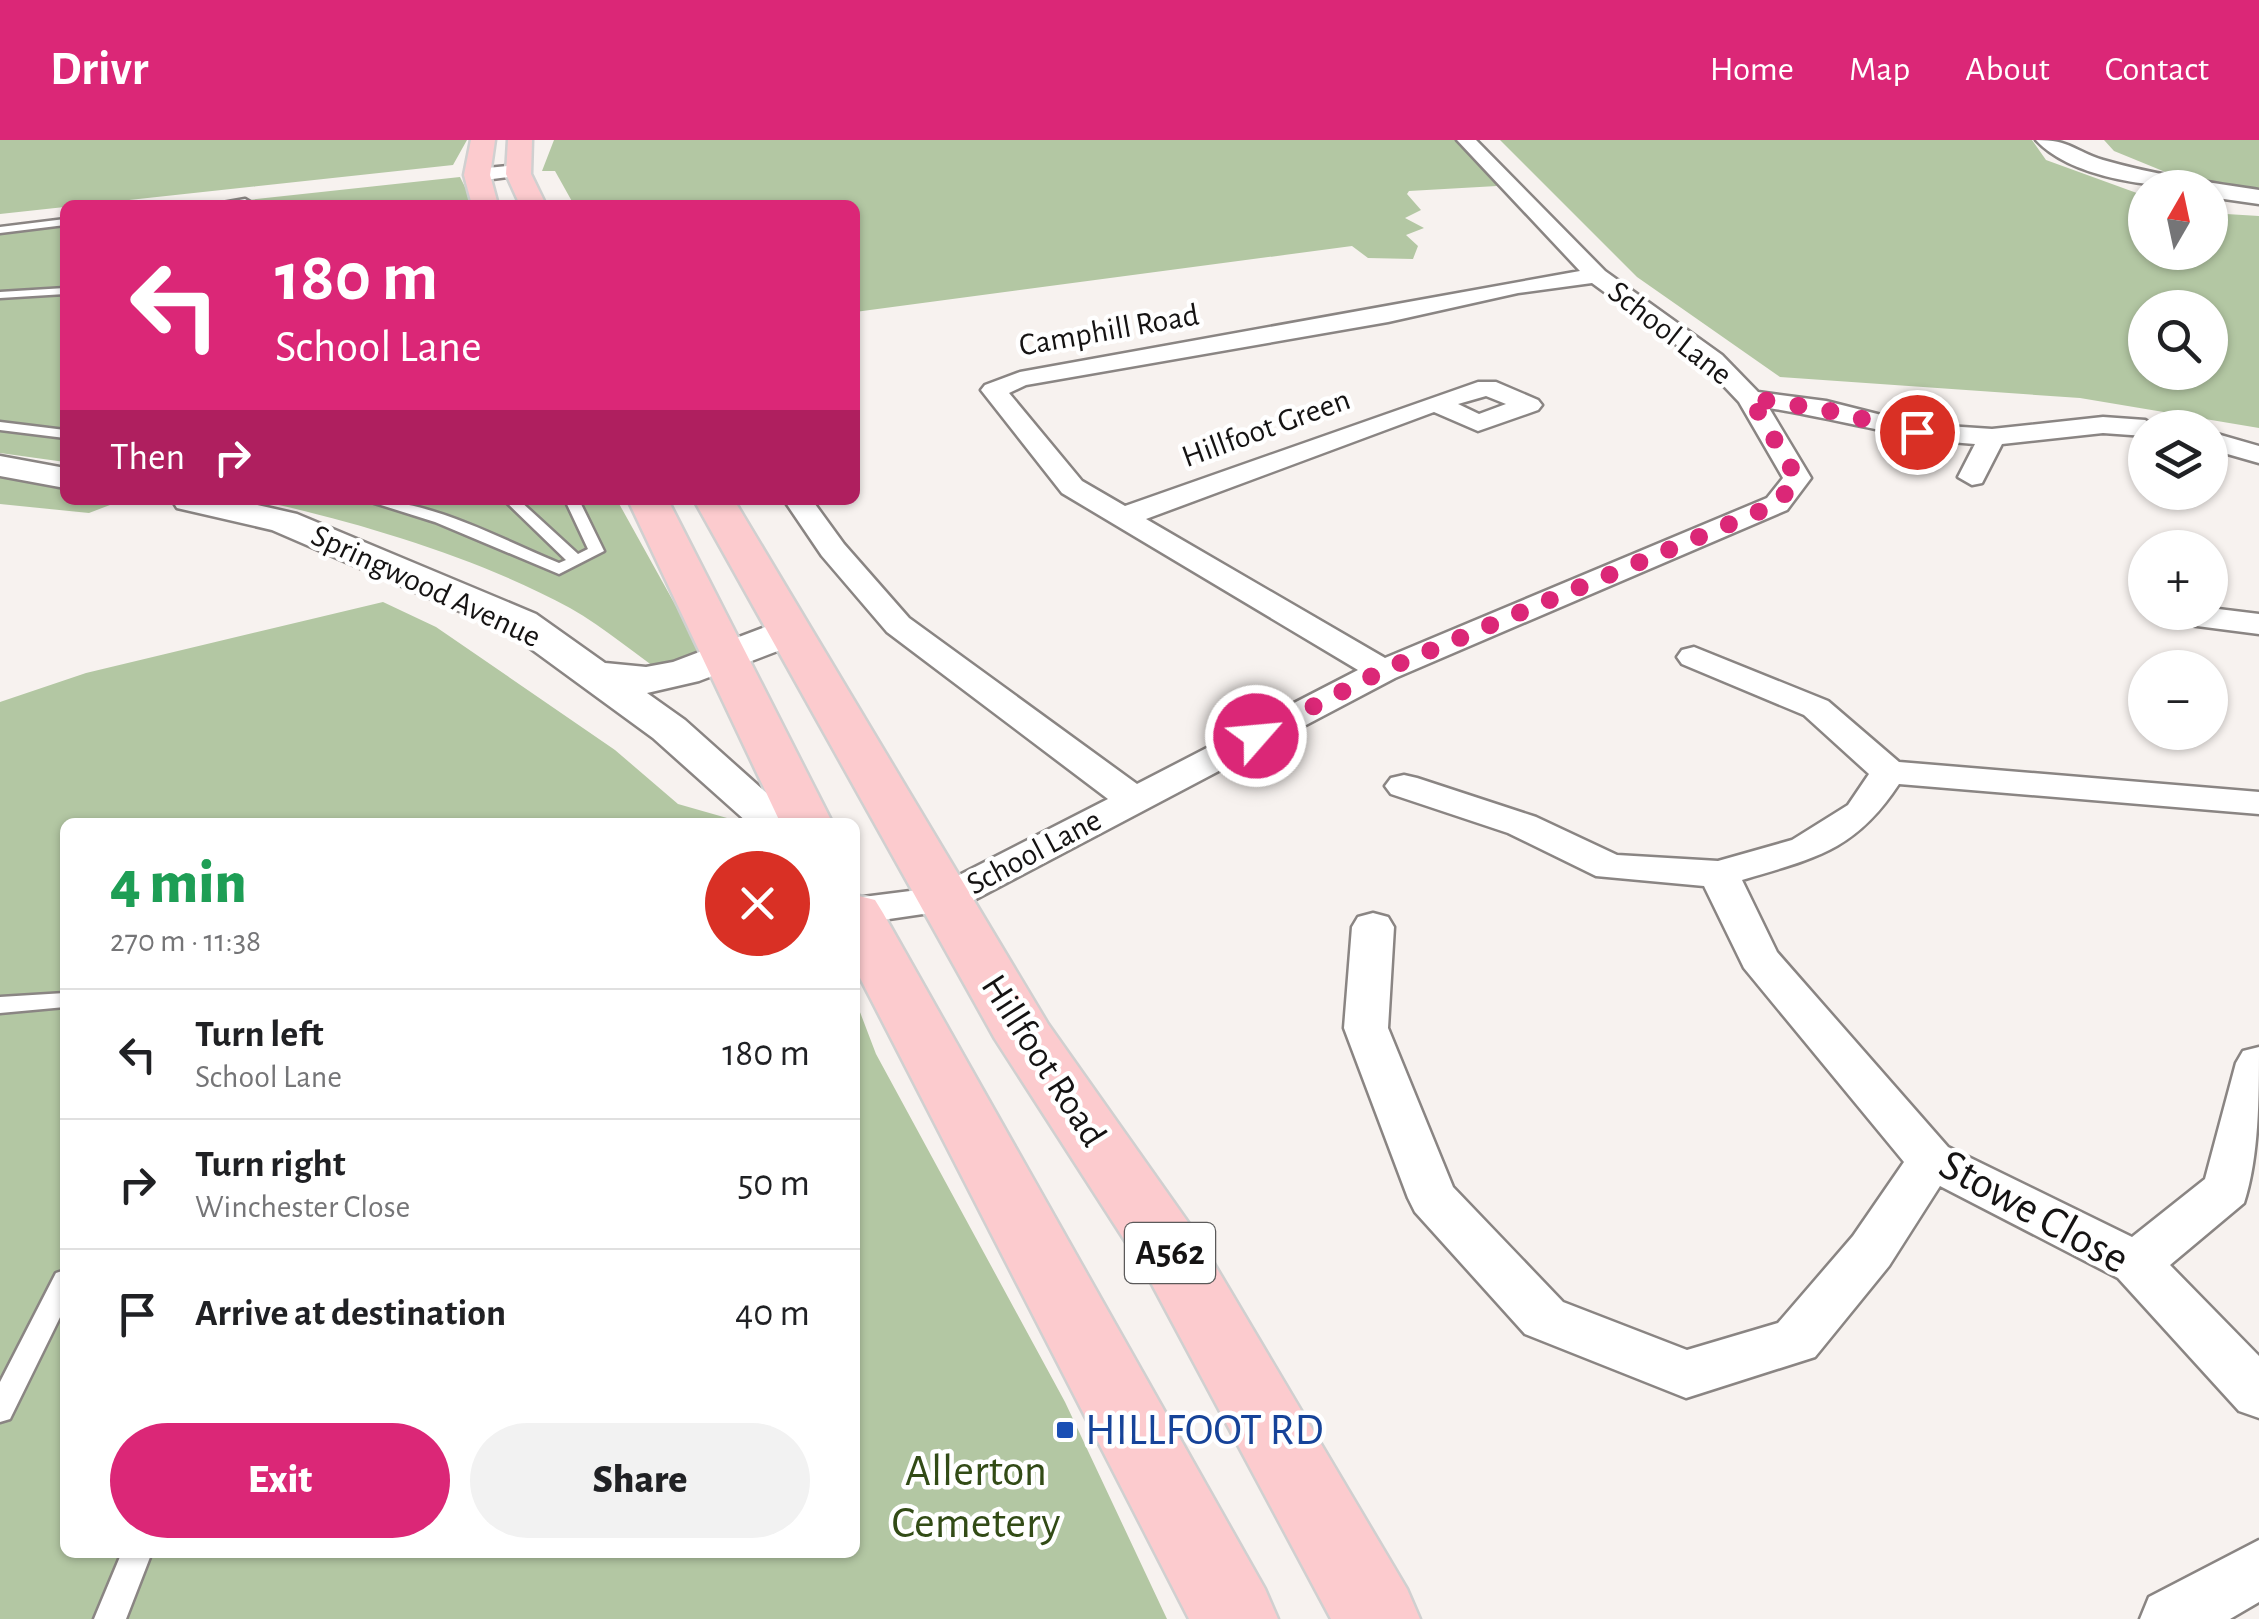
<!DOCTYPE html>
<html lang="en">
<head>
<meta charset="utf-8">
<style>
  body { margin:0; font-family:"Alegreya Sans",sans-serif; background:#f2f2f2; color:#202124; height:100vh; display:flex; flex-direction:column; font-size:38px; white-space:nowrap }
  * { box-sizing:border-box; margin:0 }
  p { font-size:32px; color:#757577 }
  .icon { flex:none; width:55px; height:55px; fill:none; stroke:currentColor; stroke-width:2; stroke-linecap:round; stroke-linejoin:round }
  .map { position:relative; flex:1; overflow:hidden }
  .panel { position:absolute; left:60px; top:678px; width:800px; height:740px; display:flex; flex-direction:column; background:#fff; border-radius:15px; box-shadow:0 2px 8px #0004 }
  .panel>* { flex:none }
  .banner { position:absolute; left:60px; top:60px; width:800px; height:305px; border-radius:15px; box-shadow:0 2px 8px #0004; background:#db2777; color:#fff; overflow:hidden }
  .needle { width:65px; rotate:9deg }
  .fabs { position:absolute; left:2128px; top:30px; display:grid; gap:20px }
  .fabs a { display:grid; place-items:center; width:100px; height:100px; border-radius:50%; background:#fff; box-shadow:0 2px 8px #0004; font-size:50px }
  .pin { position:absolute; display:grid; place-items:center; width:85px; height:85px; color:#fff; margin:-42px; border:5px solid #fff; border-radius:50%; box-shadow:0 2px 10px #0007 }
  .me { position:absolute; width:110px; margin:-55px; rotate:63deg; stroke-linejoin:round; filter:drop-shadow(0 0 8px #0008) }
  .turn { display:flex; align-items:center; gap:35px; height:210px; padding:0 50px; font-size:45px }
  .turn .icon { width:130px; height:130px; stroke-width:2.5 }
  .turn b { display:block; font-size:70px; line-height:85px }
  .then { display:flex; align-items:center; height:95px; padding:0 50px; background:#0003; gap:20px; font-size:38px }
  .round { display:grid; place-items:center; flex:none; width:105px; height:105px; border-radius:52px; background:#f2f2f2 }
  .summary { display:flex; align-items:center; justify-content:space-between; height:170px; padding:0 50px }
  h1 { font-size:60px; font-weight:800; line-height:75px; color:#1e9e55 }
  .primary-button { display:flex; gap:20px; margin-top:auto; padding:20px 50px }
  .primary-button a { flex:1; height:115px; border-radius:60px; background:#db2777; color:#fff; font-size:40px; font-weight:800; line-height:115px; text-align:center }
  .primary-button a+a { background:#f2f2f2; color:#202124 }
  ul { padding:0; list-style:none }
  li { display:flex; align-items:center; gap:30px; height:130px; padding:0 50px; border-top:2px solid #e0e0e0 }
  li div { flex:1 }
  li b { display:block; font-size:38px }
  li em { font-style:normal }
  header { display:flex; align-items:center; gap:60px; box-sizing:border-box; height:140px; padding:0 50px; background:#db2777; color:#fff }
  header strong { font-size:48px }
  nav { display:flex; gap:55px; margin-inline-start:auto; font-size:35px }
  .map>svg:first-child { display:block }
  .green { fill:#b3c7a3; fill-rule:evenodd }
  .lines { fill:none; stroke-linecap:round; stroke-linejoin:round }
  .service-casing { stroke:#8a8583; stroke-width:5 }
  .minor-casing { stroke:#8a8583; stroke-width:5 }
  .tertiary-casing { stroke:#8a8583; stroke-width:5 }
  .trunk-casing { stroke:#d0d0d0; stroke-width:5 }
  .service { fill:#fff; fill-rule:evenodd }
  .minor { fill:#fff; fill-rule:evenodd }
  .tertiary { fill:#fff; fill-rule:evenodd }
  .trunk { fill:#fccbce; fill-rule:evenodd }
  .route { stroke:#db2777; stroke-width:18; stroke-dasharray:0 32.4 }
  .transit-dot { fill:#1a4fb4; stroke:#fff; stroke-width:4 }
  .labels { text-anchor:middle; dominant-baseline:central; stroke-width:9; stroke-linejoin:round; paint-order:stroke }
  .far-street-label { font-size:32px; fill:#151313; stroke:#fff }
  .shield { fill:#fff; stroke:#5b5a5a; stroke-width:2.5 }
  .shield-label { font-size:35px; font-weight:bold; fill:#151313 }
  .street-label { font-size:38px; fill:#151313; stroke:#fff }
  .near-street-label { font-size:45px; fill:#151313; stroke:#fff }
  .near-transit-label { font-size:45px; fill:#164399; stroke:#fff; text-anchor:start }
  .near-park-label { font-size:45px; fill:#324b16; stroke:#fff }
</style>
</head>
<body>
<header>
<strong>Drivr</strong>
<nav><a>Home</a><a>Map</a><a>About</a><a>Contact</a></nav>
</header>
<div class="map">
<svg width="2259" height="1479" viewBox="0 0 2259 1479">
  <rect width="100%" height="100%" fill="#f7f2ef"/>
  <path class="green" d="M 0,0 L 467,0 L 453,25 L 0,74 Z
    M 554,0 L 1460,0 L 1472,10 L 1497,46 L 1409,51 L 1407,54 L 1421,70 L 1405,78 L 1424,88 L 1406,95 L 1418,106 L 1413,119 L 1368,118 L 1352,106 L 855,172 L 855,65 L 574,65 L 555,31 L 542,31 Z
    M 1500,0 L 2032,0 L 2046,20 L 2145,56 L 2145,112 L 2210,112 L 2210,73 L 2259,76 L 2259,288 L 2080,258 L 1780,237 L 1637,137 ZM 2145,168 L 2210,168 L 2210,232 L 2145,232 Z
    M 2104,0 L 2259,0 L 2259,51 L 2202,47 L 2114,11 Z
    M 460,37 L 474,65 L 202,65 Z
    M 65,80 L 65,322 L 0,313 L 0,87 Z
    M 0,331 L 65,331 L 65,360 L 123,360 L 89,373 L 0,364 Z
    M 256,360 L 617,360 L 712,531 L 671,539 C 638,516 605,488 570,468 C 481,419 356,381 256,360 Z
    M 383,462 L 436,487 L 615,610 L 678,664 L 741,682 L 65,682 L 65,1412 L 855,1412 L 855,859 L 876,914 L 1065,1262 L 1167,1479 L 0,1479 L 0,562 L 86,533 Z"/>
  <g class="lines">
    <g class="service-casing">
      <path id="service" d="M 245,59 L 250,62 L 248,65 L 211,65 Z
        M 65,79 L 65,85 L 0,93 L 0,87 Z
        M 65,148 L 65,154 L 0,158 L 0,152 Z
        M 0,282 L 65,290 L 65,298 L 0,290 Z
        M 365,360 C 432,360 498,398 559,423 L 566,420 L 504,360 L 519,360 L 578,414 L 588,409 L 565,360 L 579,360 L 604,411 L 559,434 L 435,382 Z
        M 65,853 L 65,867 L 0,873 L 0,857 Z
        M 65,1130 L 65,1167 L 10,1279 L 0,1282 L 0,1242 L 56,1133 Z
        M 122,1412 L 152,1412 L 126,1479 L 94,1479 Z"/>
    </g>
    <g class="minor-casing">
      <path id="minor" d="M 1457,0 L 1476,0 L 1605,131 L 1722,215 L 1758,252 L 1826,261 L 1917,284 L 1992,289 L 2103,277 L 2145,280 L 2158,288 L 2145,288 L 2145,296 L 2103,293 L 2002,304 L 1982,343 L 1972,345 L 1958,337 L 1975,304 C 1905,299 1839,279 1769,268 L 1811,338 L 1787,370 L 1395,538 L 957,769 L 855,784 L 855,758 L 934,748 L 1108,659 L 887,492 L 822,416 L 784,360 L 812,360 L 844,404 L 909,478 L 1137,644 L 1358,530 L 1062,353 L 981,250 L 985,245 L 1020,232 L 1580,131 ZM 1592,143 L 1704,225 L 1739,262 L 1783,338 L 1767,358 L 1385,518 L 1146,379 L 1434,272 L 1478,291 L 1538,270 L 1542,265 L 1538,260 L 1496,242 L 1478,242 L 1125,366 L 1082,341 L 1009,253 L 1026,245 L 1388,182 L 1518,153 ZM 1486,256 L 1506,264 L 1479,274 L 1458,264 Z
        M 517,25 L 524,27 L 524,35 L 477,41 L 468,35 L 477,29 Z
        M 2210,292 L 2259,306 L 2259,323 L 2210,309 Z
        M 2210,468 L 2259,474 L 2259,494 L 2166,482 L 2155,479 L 2150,472 L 2210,472 Z
        M 1694,507 L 1828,561 L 1899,622 L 2259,652 L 2259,674 L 1899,644 C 1855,711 1815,718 1742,740 L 1777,812 L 1948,1007 L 2132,1097 L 2205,1039 L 2236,923 L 2243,911 L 2259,907 C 2259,957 2259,1017 2244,1063 L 2170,1125 L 2259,1216 L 2259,1278 L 2239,1271 L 2118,1138 L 1940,1046 L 1889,1126 L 1815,1217 L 1686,1258 L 1525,1194 L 1415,1072 L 1408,1058 L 1344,888 L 1352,787 L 1358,777 L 1373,773 L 1388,777 L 1394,787 L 1388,888 L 1453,1047 L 1563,1162 L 1687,1210 L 1778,1183 L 1853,1096 L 1904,1022 L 1744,828 L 1704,746 L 1596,736 L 1508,693 L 1391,654 L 1385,646 L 1391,638 L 1404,635 L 1417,638 L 1536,677 L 1617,715 L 1718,721 L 1792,700 L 1848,665 L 1869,634 L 1804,575 L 1682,524 L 1677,517 L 1682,510 Z
        M 2259,1400 L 2259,1462 L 2230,1479 L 2140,1479 L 2149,1457 Z"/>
    </g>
    <g class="tertiary-casing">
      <path id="tertiary" d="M 2036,0 C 2071,0 2074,11 2103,20 C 2155,35 2206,42 2259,50 L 2259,64 L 2210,57 L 2210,48 C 2159,48 2073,40 2036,0 Z
        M 0,316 L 65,328 L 65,348 L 0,336 Z
        M 172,360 L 236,360 L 297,374 L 536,474 L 605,523 L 646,527 L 673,522 L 773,484 L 787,481 L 801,484 L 807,493 L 801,502 L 699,541 L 647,553 L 685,580 L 799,682 L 747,682 L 653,598 L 508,492 L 272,390 L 177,368 Z"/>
    </g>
    <g class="trunk-casing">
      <path id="trunk" d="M 471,0 L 495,0 L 490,35 L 498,65 L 472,65 L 464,35 Z
        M 508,0 L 532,0 L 531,34 L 546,65 L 520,65 L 506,34 Z
        M 628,360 L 668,360 L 832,682 L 780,682 Z
        M 694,360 L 734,360 L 1048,884 L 1197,1095 L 1407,1449 L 1420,1479 L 1331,1479 L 1147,1135 L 995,899 Z
        M 855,755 L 875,760 L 883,773 L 1265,1449 L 1278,1479 L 1189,1479 L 855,828 Z"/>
    </g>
    <use href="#service" class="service"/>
    <use href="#minor" class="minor"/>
    <use href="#tertiary" class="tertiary"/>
    <use href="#trunk" class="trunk"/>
  </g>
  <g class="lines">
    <path class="route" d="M 1256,596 L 1384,530 L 1777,364 L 1797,338 L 1750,258 L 1826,270 L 1917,292"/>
  </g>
  <rect class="transit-dot" x="1055" y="1280" width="20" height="20" rx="5"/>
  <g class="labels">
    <g class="far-street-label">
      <text transform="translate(1109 190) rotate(-10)">Camphill Road</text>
      <text transform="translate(1670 193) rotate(38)">School Lane</text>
      <text transform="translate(1266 288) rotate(-20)">Hillfoot Green</text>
      <text transform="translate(426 446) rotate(25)">Springwood Avenue</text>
      <text transform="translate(1034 712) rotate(-28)">School Lane</text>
    </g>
    <rect class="shield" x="1125" y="1083" width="90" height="60" rx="8"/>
    <g class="shield-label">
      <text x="1170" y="1113">A562</text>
    </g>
    <g class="street-label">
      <text transform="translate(1043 921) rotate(57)">Hillfoot Road</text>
    </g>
    <g class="near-street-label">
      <text transform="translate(2034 1072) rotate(29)">Stowe Close</text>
    </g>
    <g class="near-transit-label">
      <text x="1085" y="1290">HILLFOOT RD</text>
    </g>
    <g class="near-park-label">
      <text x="976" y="1331">Allerton<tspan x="976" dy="52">Cemetery</tspan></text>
    </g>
  </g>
</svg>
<div class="fabs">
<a><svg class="needle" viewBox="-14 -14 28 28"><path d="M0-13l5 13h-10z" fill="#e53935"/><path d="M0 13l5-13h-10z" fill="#757577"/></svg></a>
<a><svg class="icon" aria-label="search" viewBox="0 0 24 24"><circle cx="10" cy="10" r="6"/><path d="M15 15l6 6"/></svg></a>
<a><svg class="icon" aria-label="layers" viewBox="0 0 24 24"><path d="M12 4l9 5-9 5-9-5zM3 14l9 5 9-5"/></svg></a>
<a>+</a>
<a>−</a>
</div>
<div class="pin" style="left:1917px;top:292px;background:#d93025"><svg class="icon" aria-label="arrive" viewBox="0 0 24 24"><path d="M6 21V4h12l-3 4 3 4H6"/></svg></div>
<svg class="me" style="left:1256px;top:596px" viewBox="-20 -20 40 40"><circle r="17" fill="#db2777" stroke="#fff" stroke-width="3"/><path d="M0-11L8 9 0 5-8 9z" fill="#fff"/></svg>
<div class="banner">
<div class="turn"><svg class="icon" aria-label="left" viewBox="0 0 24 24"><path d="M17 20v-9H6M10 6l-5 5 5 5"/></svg><div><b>180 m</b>School Lane</div></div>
<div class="then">Then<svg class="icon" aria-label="right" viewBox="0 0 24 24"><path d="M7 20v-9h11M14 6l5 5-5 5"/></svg></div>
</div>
<section class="panel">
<div class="summary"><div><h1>4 min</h1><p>270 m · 11:38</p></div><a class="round" style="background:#d93025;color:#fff"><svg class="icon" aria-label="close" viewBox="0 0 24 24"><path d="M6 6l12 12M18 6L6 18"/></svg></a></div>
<ul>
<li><svg class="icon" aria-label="left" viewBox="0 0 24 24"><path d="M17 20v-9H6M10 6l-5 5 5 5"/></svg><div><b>Turn left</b><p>School Lane</p></div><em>180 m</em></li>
<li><svg class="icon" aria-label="right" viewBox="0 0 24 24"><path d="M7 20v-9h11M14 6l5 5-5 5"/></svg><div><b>Turn right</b><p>Winchester Close</p></div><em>50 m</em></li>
<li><svg class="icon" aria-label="arrive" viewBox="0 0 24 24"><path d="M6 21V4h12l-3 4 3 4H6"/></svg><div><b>Arrive at destination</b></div><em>40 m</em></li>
</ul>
<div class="primary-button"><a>Exit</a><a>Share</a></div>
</section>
</div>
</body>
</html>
